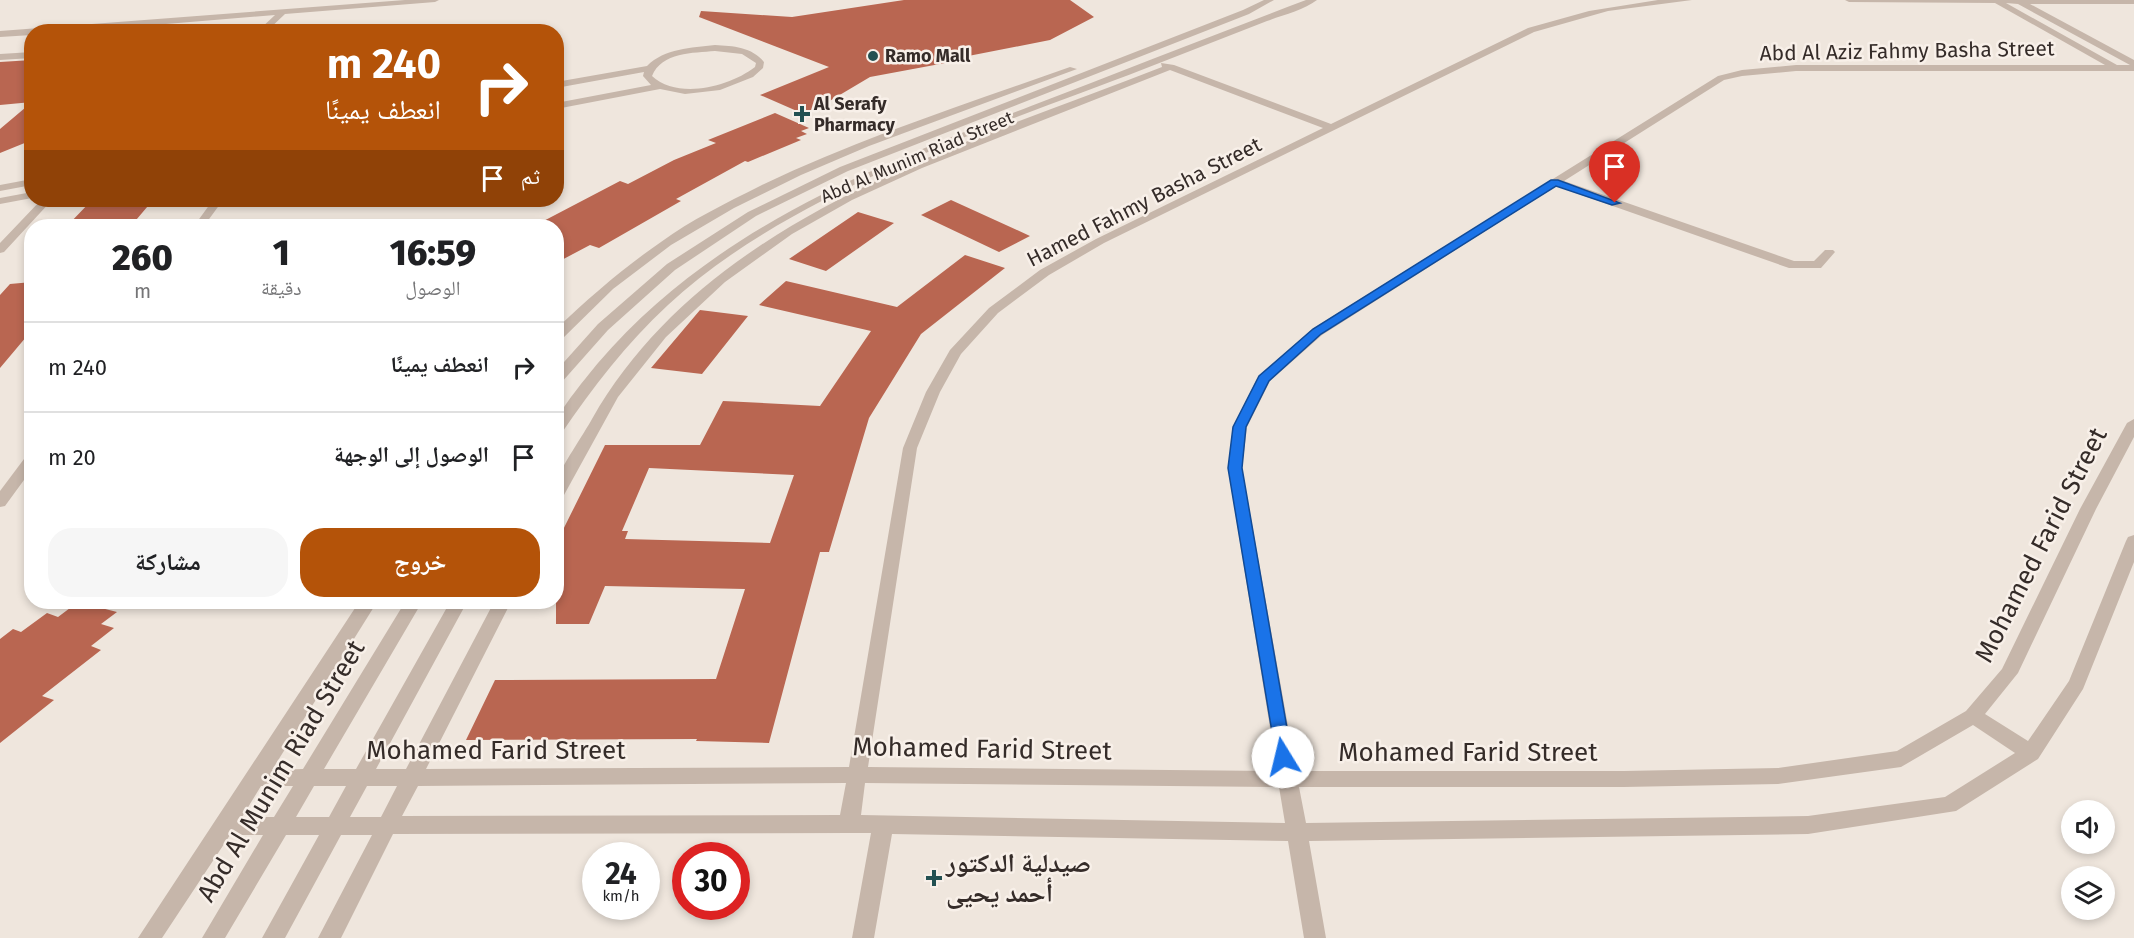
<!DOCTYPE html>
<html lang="ar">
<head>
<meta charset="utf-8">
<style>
  body { margin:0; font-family:"Fira Sans","Noto Naskh Arabic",sans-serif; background:#f6f6f6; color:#202124; direction:rtl; height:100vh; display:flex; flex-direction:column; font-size:22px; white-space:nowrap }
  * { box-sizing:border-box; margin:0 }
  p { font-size:20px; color:#757577 }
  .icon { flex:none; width:33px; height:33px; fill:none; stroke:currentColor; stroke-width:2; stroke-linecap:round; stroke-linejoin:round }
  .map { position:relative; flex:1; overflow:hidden; direction:ltr }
  .details { position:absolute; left:24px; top:219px; width:540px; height:390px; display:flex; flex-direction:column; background:#fff; border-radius:24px; box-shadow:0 3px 9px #0003; direction:rtl }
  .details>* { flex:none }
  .top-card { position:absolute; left:24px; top:24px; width:540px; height:183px; border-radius:24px; box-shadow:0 3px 9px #0003; direction:rtl; background:#b45309; color:#fff; overflow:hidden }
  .buttons { position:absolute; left:2061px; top:800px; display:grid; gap:12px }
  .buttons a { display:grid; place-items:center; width:54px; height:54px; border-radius:50%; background:#fff; box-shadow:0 3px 9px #0003; font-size:30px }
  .speed { position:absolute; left:582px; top:842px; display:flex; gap:12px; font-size:30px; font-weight:700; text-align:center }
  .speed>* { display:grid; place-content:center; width:78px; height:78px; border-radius:50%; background:#fff; box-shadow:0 3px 9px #0003; line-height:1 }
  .speed small { font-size:15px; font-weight:400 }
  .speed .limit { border:9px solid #d22; background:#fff; color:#111 }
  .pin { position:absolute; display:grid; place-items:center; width:51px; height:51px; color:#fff; margin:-62px -26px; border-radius:50% 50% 50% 0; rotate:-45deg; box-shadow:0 0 6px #0007 }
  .pin .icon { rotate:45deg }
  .me { position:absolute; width:66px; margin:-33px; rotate:351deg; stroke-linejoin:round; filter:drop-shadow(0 0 4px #0008) }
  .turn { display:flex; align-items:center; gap:21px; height:126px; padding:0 24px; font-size:27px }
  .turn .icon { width:78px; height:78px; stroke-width:2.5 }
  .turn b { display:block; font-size:42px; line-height:51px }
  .then { display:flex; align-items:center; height:57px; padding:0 24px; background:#0003; gap:12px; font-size:22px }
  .eta { display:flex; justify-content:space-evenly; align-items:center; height:102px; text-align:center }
  .eta b { font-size:36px; font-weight:800; line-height:42px }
  .primary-button { display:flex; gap:12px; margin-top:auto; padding:12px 24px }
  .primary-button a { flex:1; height:69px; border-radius:24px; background:#b45309; color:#fff; font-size:24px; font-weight:800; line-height:69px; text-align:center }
  .primary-button a+a { background:#f6f6f6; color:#202124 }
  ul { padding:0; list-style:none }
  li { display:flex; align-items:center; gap:18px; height:90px; padding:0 24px; border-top:2px solid #e0e0e0 }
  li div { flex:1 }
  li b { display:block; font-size:22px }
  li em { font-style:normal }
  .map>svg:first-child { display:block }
  .building { fill:#b96651; fill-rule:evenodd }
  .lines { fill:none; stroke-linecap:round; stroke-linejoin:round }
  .minor { fill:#c6b6aa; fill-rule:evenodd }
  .route { fill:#1a73e8; stroke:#114b97; stroke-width:1.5 }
  .poi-dot { fill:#235152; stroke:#f8f0e9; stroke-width:2 }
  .labels { text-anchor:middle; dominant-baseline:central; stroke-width:5; stroke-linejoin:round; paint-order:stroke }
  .far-poi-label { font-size:18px; font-weight:bold; fill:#352c29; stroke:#f8f0e9; text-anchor:start }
  .far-street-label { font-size:18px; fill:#352c29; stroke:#f8f0e9 }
  .street-label { font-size:21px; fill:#352c29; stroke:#f8f0e9 }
  .near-street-label { font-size:26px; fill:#352c29; stroke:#f8f0e9 }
  .near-poi-label { font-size:26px; font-weight:bold; fill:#352c29; stroke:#f8f0e9; text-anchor:start }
</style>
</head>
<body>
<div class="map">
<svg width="2134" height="938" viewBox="0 0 2134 938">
  <rect width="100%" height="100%" fill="#efe6dd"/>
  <path class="building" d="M 904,0 L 1070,0 L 1094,17 L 1050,40 L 953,59 L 956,61 L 870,77 L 806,115 L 760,95 L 829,67 L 699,17 L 701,11 L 792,17 Z
    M 32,60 L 32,102 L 0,105 L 0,62 Z
    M 32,102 L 32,140 L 0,153 L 0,129 Z
    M 775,113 L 809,128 L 801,131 L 807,134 L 796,138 L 801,140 L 748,162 L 745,161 L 676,199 L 681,201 L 599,248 L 590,245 L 556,263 L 556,226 L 534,226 L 620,181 L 628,184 L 674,160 L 716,143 L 708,140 Z
    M 92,200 L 153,200 L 131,226 L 67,226 Z
    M 951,200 L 1030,236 L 999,252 L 921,215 Z
    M 858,212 L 894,223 L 826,271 L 789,259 Z
    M 965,255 L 1005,268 L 921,334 L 869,418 L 829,552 L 820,552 L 769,743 L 696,741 L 697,739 L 466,740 L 495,680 L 716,679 L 745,589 L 605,586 L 589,624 L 556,624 L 556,544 L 605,445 L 700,445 L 723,401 L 820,406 L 871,331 L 759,305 L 786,281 L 897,307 ZM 649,468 L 794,475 L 770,543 L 625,539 L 628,531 L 622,531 Z
    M 32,282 L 32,330 L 0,368 L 0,295 L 10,284 Z
    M 700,310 L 748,316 L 702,374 L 651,368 Z
    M 78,602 L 117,612 L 101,624 L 114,628 L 91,646 L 101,650 L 42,696 L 54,700 L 0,743 L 0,639 L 13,629 L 21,632 L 47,613 L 58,617 Z"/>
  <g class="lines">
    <path class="minor" d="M 405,0 L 439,0 L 435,2 L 285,14 L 266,32 L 257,32 L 275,15 L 70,32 L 32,32 L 32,35 L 0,37 L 0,31 Z
      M 1264,0 L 1274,0 L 1249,14 L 848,171 L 756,216 L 675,270 L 608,330 L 561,383 L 556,384 L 556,371 L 598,324 L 667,264 L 748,212 L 840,167 L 1243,10 Z
      M 1306,0 L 1317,0 C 1304,10 1283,15 1267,21 C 1226,37 1185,53 1144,69 C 989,129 792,190 668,305 C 626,344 593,387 561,434 L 556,435 C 556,431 556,426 556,422 C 559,410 589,374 598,363 C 713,229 870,168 1031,106 C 1122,71 1214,35 1306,0 Z
      M 1658,0 L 1692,0 L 1608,11 L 1534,32 L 1104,243 L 1049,275 L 998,313 L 961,354 L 940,392 L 917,448 L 868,767 L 1277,771 L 1228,468 L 1233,427 L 1257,379 L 1312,329 L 1718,76 L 1742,70 L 1796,65 L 2105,65 L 1995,3 L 1849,2 L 1845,0 L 2134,0 L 2134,4 L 2030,4 L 2134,60 L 2134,71 L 1796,71 L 1742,76 L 1724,80 L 1564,181 L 1794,261 L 1814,261 L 1825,250 L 1833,250 L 1835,252 L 1821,268 L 1789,268 L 1556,186 L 1322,335 L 1270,381 L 1247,427 L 1242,468 L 1296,771 L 1624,771 L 1778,768 L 1897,751 L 1966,711 L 2002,669 L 2080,509 L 2127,423 L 2134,419 L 2134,437 L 2096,509 L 2018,673 L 1985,714 L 2028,741 L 2069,681 L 2126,541 L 2128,537 L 2134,535 L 2134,562 L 2083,689 L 2038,759 L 1956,811 L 1808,834 L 1309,841 L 1326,938 L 1304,938 L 1288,841 L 892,834 L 874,938 L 852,938 L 871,833 L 849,833 L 393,834 L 341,938 L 318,938 L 372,835 L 341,835 L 285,938 L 262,938 L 319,835 L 286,835 L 225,938 L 202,938 L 263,835 L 230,835 L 162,938 L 138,938 L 359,602 L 377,602 L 272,770 L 303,769 L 405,602 L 422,602 L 324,769 L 356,769 L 450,602 L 467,602 L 376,769 L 406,769 L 494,602 L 511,602 L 426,769 L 849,767 L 903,448 L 926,392 L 950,350 L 989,308 L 1040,270 L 1096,239 L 1323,128 L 1170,70 L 922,168 L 852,200 L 792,234 L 725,282 L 666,337 L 618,397 L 564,495 L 556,500 C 556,494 555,487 556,482 C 559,470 585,432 592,419 C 708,216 958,147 1162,67 L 1161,63 L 1174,65 L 1331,124 L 1528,28 L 1589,11 ZM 2006,3 L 2018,4 L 2130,65 L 2117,65 ZM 1973,725 L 2015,753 L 1945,797 L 1808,816 L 1306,823 L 1299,787 L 1624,787 L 1778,784 L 1901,767 ZM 846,783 L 840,815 L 402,816 L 418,786 ZM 865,783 L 1279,787 L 1285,823 L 861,815 ZM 261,786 L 293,786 L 274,817 L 242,817 ZM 314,786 L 346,786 L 329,817 L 296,817 ZM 367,786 L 397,786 L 381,817 L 350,817 Z
      M 715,45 C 733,46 752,47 764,62 L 763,68 L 753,77 L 720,90 L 685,94 L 660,89 L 556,109 L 556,103 L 651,85 L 643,76 L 644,72 L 556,88 L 556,82 L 647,66 C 665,48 691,48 715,45 ZM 715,51 L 742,54 L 756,63 L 755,67 C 729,87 678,100 652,76 C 662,52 693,53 715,51 Z
      M 32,52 L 32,58 L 0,60 L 0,54 Z
      M 1070,67 L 1077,69 L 869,146 L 801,175 L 734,208 L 671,245 L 613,289 L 561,340 L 556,341 L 556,329 C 590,297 623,268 661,242 C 691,220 726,203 760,186 C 860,138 966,104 1070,67 Z
      M 32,179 L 32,185 L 0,191 L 0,185 Z
      M 32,192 L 32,198 L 0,204 L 0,198 Z
      M 41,200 L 52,200 L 4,252 L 0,253 L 0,243 Z
      M 213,200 L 223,200 L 204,226 L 194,226 Z
      M 32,453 L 32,469 L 5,506 L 0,507 L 0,491 L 27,455 Z"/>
  </g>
  <path class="route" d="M 1551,180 L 1558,180 L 1620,203 L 1612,205 L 1556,186 L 1321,334 L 1269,381 L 1246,427 L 1242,468 L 1292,757 L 1290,762 L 1283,765 L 1277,762 L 1228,468 L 1233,427 L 1259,376 L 1313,329 Z"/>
  <g class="poi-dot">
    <circle cx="873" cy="56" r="6"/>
    <path d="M799 105h6v6h6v6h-6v6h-6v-6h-6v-6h6z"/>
    <path d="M931 869h6v6h6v6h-6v6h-6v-6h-6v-6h6z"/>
  </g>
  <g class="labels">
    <g class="far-poi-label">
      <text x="885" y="56">Ramo Mall</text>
      <text x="814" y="104">Al Serafy<tspan x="814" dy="21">Pharmacy</tspan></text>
    </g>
    <g class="far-street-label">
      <text transform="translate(917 157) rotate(-23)">Abd Al Munim Riad Street</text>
    </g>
    <g class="street-label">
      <text transform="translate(1907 51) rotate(-1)">Abd Al Aziz Fahmy Basha Street</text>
      <text transform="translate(1144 202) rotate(-27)">Hamed Fahmy Basha Street</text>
    </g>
    <g class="near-street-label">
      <text transform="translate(2041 545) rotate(-63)">Mohamed Farid Street</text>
      <text transform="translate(982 749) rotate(1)">Mohamed Farid Street</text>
      <text x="496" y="750">Mohamed Farid Street</text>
      <text x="1468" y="752">Mohamed Farid Street</text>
      <text transform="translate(281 771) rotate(-59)">Abd Al Munim Riad Street</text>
    </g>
    <g class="near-poi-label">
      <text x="946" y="863">صيدلية الدكتور<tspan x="946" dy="30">أحمد يحيى</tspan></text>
    </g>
  </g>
</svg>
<div class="buttons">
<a><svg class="icon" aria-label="sound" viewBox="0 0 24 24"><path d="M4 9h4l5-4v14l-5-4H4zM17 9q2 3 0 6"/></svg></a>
<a><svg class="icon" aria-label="layers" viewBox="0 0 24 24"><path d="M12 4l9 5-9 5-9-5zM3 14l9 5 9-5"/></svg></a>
</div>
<div class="speed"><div>24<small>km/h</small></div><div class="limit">30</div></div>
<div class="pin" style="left:1615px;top:203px;background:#d93025"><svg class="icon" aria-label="arrive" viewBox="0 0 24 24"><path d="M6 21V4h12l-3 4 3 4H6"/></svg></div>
<svg class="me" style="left:1283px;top:757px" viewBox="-20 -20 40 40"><circle r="19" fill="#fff"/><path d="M0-13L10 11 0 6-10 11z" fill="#1a73e8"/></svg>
<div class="top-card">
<div class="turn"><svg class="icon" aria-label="right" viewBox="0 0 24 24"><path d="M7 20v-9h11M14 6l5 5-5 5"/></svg><div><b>240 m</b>انعطف يمينًا</div></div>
<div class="then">ثم<svg class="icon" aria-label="arrive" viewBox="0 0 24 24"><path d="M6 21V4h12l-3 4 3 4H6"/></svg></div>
</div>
<section class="details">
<div class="eta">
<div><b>16:59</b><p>الوصول</p></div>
<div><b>1</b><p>دقيقة</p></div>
<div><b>260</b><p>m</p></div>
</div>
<ul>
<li><svg class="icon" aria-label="right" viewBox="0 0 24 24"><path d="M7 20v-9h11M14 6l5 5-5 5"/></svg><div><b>انعطف يمينًا</b></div><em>240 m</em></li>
<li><svg class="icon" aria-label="arrive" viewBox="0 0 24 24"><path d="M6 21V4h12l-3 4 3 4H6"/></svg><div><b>الوصول إلى الوجهة</b></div><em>20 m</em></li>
</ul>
<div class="primary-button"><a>خروج</a><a>مشاركة</a></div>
</section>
</div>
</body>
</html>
